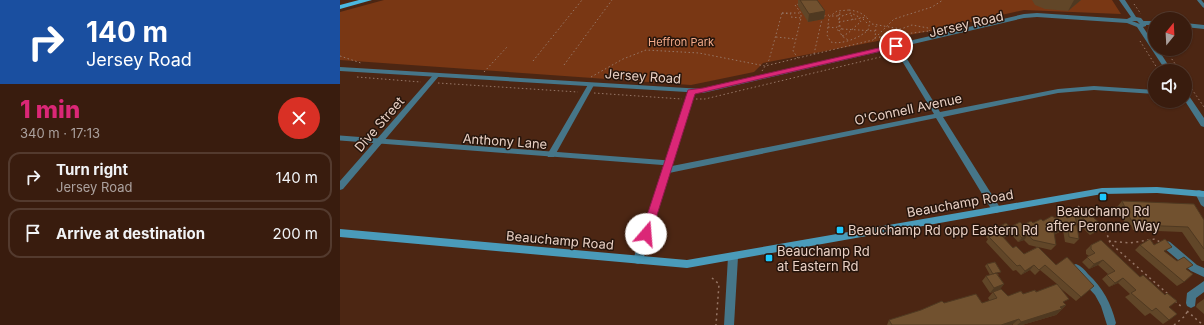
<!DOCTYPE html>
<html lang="en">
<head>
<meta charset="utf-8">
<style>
  body { margin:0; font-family:Inter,sans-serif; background:#44291c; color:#f1f3f6; height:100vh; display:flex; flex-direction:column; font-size:15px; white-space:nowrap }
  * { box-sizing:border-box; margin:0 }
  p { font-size:13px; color:#aba19e }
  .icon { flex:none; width:22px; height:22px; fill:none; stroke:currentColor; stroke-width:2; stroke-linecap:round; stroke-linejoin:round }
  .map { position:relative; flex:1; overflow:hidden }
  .sheet { display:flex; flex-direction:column; background:#391c0e; width:340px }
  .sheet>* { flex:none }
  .guide { background:#1a4fa0; color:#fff; overflow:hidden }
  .needle { width:26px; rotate:18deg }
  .tools { position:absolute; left:808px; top:12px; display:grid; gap:8px }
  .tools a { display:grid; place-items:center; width:44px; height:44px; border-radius:50%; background:#391c0e; box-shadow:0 1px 3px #0004,0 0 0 1px #533a2e; font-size:20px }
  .pin { position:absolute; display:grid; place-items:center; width:34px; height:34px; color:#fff; margin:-17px; border:2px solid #fff; border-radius:50%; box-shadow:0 1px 4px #0007 }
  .me { position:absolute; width:44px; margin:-22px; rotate:18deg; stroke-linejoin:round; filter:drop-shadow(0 0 3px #0008) }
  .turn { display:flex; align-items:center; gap:14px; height:84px; padding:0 20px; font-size:18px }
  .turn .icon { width:52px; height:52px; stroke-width:2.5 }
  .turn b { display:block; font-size:28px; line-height:34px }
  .round { display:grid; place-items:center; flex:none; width:42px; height:42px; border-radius:21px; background:#44291c }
  .summary { display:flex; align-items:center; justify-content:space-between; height:68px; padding:0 20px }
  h1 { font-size:24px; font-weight:800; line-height:30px; color:#db2777 }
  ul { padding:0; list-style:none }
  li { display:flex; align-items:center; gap:12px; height:50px; margin:0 8px 6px; padding:0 12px; border:2px solid #533a2e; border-radius:12px }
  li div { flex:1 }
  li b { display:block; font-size:15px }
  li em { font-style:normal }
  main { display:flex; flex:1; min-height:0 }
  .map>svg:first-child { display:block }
  .green { fill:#793714 }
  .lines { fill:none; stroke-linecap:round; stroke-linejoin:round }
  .path-far1 { stroke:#967666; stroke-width:1; stroke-dasharray:1.5 2.5; stroke-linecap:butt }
  .path { stroke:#967666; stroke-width:1.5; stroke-dasharray:2 3.5; stroke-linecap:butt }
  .service-far1 { stroke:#467689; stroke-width:3.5 }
  .service { stroke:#467689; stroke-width:5 }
  .minor { fill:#467689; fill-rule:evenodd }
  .tertiary { fill:#467689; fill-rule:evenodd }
  .secondary { fill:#4a9bba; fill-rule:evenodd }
  .primary { fill:#4bb8df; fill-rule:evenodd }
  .wall { fill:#614628; fill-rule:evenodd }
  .shaded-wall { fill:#4f3921 }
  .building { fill:#71512f; stroke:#4f3921 }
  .route { fill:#db2777; stroke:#8e194d }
  .poi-dot { fill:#1dc9fd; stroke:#26150c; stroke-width:1.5 }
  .labels { text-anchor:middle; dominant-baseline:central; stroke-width:3; stroke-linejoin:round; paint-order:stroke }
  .far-park-label { font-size:11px; fill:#f3aa89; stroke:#26150c }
  .street-label { font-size:13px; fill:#e9d0c4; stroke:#26150c }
  .poi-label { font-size:13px; fill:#e9d0c4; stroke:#26150c; text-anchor:start }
</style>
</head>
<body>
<main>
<section class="sheet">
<div class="guide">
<div class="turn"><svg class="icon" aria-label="right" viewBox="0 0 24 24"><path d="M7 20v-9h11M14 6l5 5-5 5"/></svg><div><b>140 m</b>Jersey Road</div></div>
</div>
<div class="summary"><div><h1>1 min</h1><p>340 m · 17:13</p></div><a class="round" style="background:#d93025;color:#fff"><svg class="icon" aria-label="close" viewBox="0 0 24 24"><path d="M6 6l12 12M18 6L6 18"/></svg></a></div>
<ul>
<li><svg class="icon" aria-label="right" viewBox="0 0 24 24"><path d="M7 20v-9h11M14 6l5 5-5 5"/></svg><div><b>Turn right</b><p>Jersey Road</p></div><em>140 m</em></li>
<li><svg class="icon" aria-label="arrive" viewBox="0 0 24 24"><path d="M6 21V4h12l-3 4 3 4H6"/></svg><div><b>Arrive at destination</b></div><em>200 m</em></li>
</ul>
</section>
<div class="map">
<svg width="864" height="325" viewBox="0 0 864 325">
  <rect width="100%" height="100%" fill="#4c2613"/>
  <path class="green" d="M 44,0 L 772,0 L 781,14 L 684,10 L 590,31 L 423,63 L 414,72 L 351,85 L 0,60 L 0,12 Z"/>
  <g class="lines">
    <path class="path-far1" d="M 794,4 L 801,14
      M 509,10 C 518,11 525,14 530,22 L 528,30 C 520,38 501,45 491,42 L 487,35 L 489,17 L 497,11 Z
      M 442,13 L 461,13
      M 442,13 L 451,14
      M 511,15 L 513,20
      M 484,16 L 489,15
      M 492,16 L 498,16
      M 502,16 L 511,13 L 521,18
      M 451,17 L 461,18
      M 817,18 L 827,19
      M 523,19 L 528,24
      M 499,20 L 498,15 L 500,12
      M 499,22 L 527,17
      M 532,24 L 561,29 L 572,25 L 588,28 L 590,31
      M496.5 28a2.5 2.5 0 1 1 5 0a2.5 2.5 0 1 1-5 0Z
      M 488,27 L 496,28
      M 499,27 L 500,11
      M 502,29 L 535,31
      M 814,29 L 815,34
      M 499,30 L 502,36 L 508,40
      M 502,36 C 511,33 513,27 521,22 L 519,19
      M 436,37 L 456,39
      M 539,37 L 589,31
      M 539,37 L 545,42
      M 535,39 L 536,26
      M 800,41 L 819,71
      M 825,49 L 840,71
      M 474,54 L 482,19
      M 0,56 L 21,63
      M 458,58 L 453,51 L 461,18 L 461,13 L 455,5 L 459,4
      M 193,61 L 242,0
      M 224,65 L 272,0
      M 422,71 L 429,60 L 442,13
      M 144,72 L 167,47
      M 17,77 L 81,82
      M 251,77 L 283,59 L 306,50 L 359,53 L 425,66 L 533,40 L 554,19 L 592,7 L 603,0
      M 845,79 L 864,107
      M 98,83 L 238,92
      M 254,93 L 342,99
      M 356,99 L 365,99 L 553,54"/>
    <path class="path" d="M 738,206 L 744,211
      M 761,227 L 766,231 L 770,243 L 828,294
      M 769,241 L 790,243 L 815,239 L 820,242
      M 372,278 L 379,284 L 376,325
      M 835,301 L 843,308
      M 847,311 L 863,325
      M 834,325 L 845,316 L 847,312"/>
    <path class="service-far1" d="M 859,0 L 864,6
      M 0,138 L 12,139"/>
    <path class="service" d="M 0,138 L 329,163"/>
    <path class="minor" d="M 815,21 L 815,25 L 804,25 L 801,23 L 804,21 Z
      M 845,23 L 864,25 L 864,29 L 845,27 Z
      M 556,44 L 559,46 L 600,112 L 718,89 L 754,86 L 815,90 L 815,94 L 754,90 L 718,93 L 603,117 L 659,206 L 660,209 L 659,212 L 656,213 L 653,212 L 596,118 L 329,173 L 303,260 L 301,263 L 298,264 L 295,263 L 293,260 L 349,89 L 351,89 L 354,91 L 332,166 L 594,114 L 553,46 Z
      M 94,74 L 98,74 L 99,76 L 3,189 L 0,190 L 0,181 Z
      M 249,83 L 253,83 L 254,85 L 214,157 L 208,157 L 207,155 Z
      M 859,190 L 862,191 L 864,195 L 864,207 L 861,205 L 855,193 L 856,191 Z
      M 827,241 L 830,242 L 857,265 L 864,268 L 864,277 L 851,271 L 824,248 L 822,245 L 824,242 Z
      M 393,253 L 396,254 L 398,257 L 394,325 L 384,325 L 388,257 L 390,254 Z
      M 736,264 C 741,266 745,270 748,274 C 763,288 771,303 776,323 L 775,325 L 767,325 L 761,306 L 755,295 L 733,271 L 731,268 L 733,265 Z
      M 864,281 L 864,292 L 856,298 L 855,306 L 851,308 L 847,306 L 846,303 L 847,293 Z"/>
    <path class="tertiary" d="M 779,0 L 785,0 L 796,17 L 801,18 L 806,24 L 806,26 L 803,27 L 815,45 L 815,49 L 818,49 L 832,71 L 826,71 L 797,27 L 787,23 L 697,17 L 684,18 L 363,93 L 0,71 L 0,67 L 363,89 L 684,14 L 697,13 L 787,19 L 791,17 ZM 792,21 L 797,21 L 800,24 Z
      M 845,93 L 847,93 L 864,118 L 864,127 L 861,126 L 845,101 Z"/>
    <path class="secondary" d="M 817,187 L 864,191 L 864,197 L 817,193 L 762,194 L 347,268 L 0,237 L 0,229 L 347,260 L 762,188 Z"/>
    <path class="primary" d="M 19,0 L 32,0 L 0,9 L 0,5 Z"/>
  </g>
  <path class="wall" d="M 458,0 L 477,0 L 485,11 L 484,19 L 468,22 L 458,6 Z
    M 692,0 L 741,0 L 728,11 L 705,9 L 695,5 Z
    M 782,201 L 864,220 L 864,261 L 862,261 L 842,232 L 793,230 L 791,225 L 786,225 L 777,207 Z
    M 737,213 L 763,226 L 758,231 L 750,235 L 736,222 L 739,239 L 734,244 L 725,242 L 723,230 L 714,235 L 716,245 L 711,250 L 698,247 L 716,265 L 754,286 L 736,301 L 718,286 L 724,303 L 726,305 L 716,315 L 682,325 L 673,325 L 673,324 L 671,325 L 547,325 L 549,320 L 604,303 L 642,303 L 650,301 L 648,298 L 653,292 L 668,296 L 696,292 L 717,284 L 700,270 L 695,275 L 690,270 L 681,275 L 676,270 L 673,271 L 646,242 L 648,239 L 646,237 L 649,232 L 671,228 L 672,226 L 683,225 L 715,218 L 727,218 ZM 670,233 L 678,242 L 684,240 L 689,245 L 697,247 L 684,254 L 673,248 L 663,238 L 669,235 Z
    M 751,245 L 829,307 L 829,320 L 823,324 L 810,313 L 805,316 L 785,297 L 790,294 L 778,283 L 769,287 L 762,279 L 768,274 L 758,265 L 749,269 L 742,262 L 749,256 L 746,254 L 746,250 Z
    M 800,245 L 814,245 L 825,252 L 847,269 L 844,282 L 837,286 L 795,250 Z
    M 647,264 L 659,275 L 658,275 L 664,284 L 660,289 L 650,293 L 642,281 L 646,276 L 650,275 L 645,266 Z
    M 864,299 L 864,314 L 856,307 L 857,304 Z"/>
  <path class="shaded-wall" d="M 734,0 L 741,0 L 728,11 Z
    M 485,11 L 484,19 L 468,22 L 469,14 Z
    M 728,225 L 723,230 L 710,237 L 714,232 Z
    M 763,226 L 758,231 L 750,235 L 756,230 Z
    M 673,230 L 669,235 L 658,241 L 662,236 Z
    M 688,235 L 684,240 L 678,242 L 682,238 Z
    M 763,260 L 758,265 L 749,269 L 754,264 Z
    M 694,265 L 690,270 L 681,275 L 685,271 Z
    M 783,278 L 778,283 L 769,287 L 775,283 Z
    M 664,284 L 660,289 L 650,293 L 654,288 Z
    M 726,305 L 716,315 L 682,325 L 677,325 L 681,322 Z
    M 679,319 L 673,324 L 671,325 L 661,325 Z"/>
  <path class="building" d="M 460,0 L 477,0 L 485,11 L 469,14 Z
    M 782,201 L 854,204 L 864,220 L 864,249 L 848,227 L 799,225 L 796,220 L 791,220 Z
    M 744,209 L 763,226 L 756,230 L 737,213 Z
    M 723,214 L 727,218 L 735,214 L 739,239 L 729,237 L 728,225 L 714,232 L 716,245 L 693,240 L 688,235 L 682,238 L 672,226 L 680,222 L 683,225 L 691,221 L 693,223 L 701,219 L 703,221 L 712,216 L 715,218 Z
    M 666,223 L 673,230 L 662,236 L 673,248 L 676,246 L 684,254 L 698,247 L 716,265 L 727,257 L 754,286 L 741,297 L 705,265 L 699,270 L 694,265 L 685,271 L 680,265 L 677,266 L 649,237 L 652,235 L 649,232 Z
    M 810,239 L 814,245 L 825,239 L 832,247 L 824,251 L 837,261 L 844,257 L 853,265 L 846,269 L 853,274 L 844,282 L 800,245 Z
    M 761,240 L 800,277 L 803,275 L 825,295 L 827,293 L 837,301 L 829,307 L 837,314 L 829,320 L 816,308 L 812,311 L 791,293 L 796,290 L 783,278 L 775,283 L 767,275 L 775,271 L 763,260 L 754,264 L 747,257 L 755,253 L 751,249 L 751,245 Z
    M 655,262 L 661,272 L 656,273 L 653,274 L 647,264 Z
    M 656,273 L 664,284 L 654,288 L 646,276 Z
    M 717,284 L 729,299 L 723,302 L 726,305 L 720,307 L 722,309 L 681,322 L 679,319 L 661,325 L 552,325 L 549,320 L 581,310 L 602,301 L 604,303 L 636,294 L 642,303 L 657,298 L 653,292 L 661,289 L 668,296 L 681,291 L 683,294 L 695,290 L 696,292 Z"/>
  <path class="route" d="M 556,44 L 560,46 L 559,47 L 355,94 L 311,234 L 310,237 L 302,237 L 301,234 L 348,90 L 363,88 Z"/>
  <g class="poi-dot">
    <rect x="759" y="193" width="8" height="8" rx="2"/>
    <rect x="496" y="226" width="8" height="8" rx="2"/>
    <rect x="425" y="254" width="8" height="8" rx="2"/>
  </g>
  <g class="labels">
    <g class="far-park-label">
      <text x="341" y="42">Heffron Park</text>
    </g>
    <g class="street-label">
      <text transform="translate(626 24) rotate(-13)">Jersey Road</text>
      <text transform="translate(303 76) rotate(4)">Jersey Road</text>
      <text transform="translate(568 109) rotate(-12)">O'Connell Avenue</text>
      <text transform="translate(39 124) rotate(-49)">Dive Street</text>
      <text transform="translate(165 141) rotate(4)">Anthony Lane</text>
      <text transform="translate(620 203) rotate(-10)">Beauchamp Road</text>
      <text transform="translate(220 240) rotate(5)">Beauchamp Road</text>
    </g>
    <g class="poi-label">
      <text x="763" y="211" text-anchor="middle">Beauchamp Rd<tspan x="763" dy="15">after Peronne Way</tspan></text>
      <text x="508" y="230">Beauchamp Rd opp Eastern Rd</text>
      <text x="437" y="251">Beauchamp Rd<tspan x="437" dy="15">at Eastern Rd</tspan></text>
    </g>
  </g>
</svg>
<div class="tools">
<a><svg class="needle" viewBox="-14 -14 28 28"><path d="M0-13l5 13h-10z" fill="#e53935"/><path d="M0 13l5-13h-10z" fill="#aba19e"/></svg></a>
<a><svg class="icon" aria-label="sound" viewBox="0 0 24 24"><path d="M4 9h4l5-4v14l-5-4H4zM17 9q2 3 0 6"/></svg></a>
</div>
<div class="pin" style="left:556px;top:46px;background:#d93025"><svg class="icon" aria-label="arrive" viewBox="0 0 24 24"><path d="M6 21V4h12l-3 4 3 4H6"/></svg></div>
<svg class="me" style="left:306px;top:234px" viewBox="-20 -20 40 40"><circle r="19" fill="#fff"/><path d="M0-13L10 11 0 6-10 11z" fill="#db2777"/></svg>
</div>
</main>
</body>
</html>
